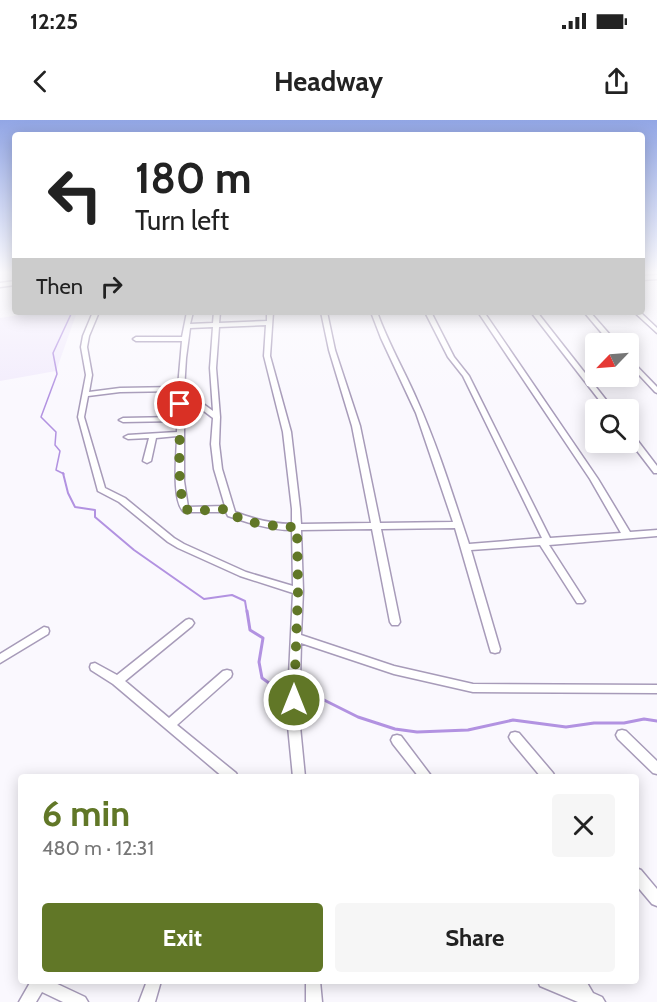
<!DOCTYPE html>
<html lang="en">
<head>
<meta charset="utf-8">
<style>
  body { margin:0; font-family:Cabin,sans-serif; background:#f6f6f6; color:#222; height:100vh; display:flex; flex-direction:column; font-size:22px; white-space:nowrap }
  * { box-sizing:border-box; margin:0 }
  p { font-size:20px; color:#767676 }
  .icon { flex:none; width:33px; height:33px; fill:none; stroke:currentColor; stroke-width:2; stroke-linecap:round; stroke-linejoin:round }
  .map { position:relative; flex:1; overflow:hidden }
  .panel { position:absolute; left:18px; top:654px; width:621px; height:210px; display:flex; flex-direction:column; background:#fff; border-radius:6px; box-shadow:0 3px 15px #0003 }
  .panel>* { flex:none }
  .hud { position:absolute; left:12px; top:12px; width:633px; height:183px; border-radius:6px; box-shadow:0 3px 15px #0003; background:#fff; color:#222; overflow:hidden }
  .needle { width:39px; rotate:245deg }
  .buttons { position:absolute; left:585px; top:213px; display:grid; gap:12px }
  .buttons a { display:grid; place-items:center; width:54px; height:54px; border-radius:6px; background:#fff; box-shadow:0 3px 15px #0003; font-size:30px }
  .pin { position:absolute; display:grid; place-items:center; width:51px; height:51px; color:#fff; margin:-26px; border:3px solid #fff; border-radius:50%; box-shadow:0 2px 6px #0007 }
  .me { position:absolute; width:66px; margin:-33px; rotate:0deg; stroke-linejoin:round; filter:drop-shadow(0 0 4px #0008) }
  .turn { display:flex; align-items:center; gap:21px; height:126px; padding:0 24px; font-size:27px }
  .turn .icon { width:78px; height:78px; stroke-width:2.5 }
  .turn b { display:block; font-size:42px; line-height:51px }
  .then { display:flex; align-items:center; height:57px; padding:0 24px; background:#0003; gap:12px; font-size:22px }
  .round { display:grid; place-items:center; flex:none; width:63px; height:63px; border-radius:6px; background:#f6f6f6 }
  .headline { display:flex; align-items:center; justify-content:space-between; height:102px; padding:0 24px }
  h1 { font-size:36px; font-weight:800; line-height:45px; color:#617727 }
  .action { display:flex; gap:12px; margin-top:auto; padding:12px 24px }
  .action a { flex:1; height:69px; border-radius:6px; background:#617727; color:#fff; font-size:24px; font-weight:800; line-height:69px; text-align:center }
  .action a+a { background:#f6f6f6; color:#222 }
  .status { display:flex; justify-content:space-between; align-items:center; height:42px; padding:0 30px; background:#fff; direction:ltr }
  .status svg { height:16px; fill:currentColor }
  header { display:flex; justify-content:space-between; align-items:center; height:78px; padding:0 24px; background:#fff; font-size:27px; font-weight:800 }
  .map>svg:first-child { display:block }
  .built { fill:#f2ecfc }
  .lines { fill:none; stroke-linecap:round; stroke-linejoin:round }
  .stream-far2 { stroke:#b292e1; stroke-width:1.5 }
  .stream-far1 { stroke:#b292e1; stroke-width:2 }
  .stream { stroke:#b292e1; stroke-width:3 }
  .minor-casing { stroke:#a79bb9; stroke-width:3 }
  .minor { fill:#fff; fill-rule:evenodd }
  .route { stroke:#617727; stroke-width:10; stroke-dasharray:0 18 }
</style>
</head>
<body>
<div class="status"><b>12:25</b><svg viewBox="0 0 49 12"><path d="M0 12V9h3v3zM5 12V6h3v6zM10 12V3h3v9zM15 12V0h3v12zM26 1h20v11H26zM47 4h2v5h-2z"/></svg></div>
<header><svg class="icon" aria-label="back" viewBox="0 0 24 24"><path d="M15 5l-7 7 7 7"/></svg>Headway<svg class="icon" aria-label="share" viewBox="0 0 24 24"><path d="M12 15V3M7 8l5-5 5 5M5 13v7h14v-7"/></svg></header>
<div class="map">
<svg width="657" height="882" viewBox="0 0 657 882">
  <rect width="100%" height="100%" fill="#faf8fe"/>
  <path class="built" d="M 37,192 L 77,192 L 56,251 L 0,261 L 0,198 Z"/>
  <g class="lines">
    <path class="stream-far2" d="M 64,354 L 56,350 L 60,331 L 55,325 L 56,312 L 41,297 L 57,254 L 53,233 L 72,192"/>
    <path class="stream-far1" d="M 63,353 L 68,373 L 75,387 L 95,390 L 95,397 L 134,430 L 204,479 L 232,475 L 245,481 L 247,493"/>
    <path class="stream" d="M 247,491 L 250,510 L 263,518 L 259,542 L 262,558 L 283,573 L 291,573
      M 297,574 L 314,575 L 358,597 L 395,609 L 417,612 L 468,610 L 513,600 L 566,607 L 594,603 L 624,603 L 644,599 L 657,601"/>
    <g class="minor-casing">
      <path id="minor" d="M 657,155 L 657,159 L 642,160 L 642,156 Z
        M 15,161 L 15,165 L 0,167 L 0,163 Z
        M 93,192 L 99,192 L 89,216 L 87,227 L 92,255 L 89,272 L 120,268 L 178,267 L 182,221 L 136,221 L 133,219 L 136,217 L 182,217 L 187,192 L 193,192 L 190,204 L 213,203 L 214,192 L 220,192 L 219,203 L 267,201 L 267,192 L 273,192 L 270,236 L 291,312 L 300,389 L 301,404 L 371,403 L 352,306 L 329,230 L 321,192 L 327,192 L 335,230 L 360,306 L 380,403 L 453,402 L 416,293 L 381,218 L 371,192 L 377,192 C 388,223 404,250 417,280 C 438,327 453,376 469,424 L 542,418 L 463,256 L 448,237 L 425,192 L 431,192 L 454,237 L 469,256 L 550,418 L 621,413 L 590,359 L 478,192 L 484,192 L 598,359 L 630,412 L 657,410 L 657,416 L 549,425 L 585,481 L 583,483 L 577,483 L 540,425 L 471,430 L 500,529 L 499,532 L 495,533 L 491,532 L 490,529 L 455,408 L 381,409 L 400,502 L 398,505 L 392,505 L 390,502 L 372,409 L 301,410 L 303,471 L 301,515 L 394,546 L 473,564 L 657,565 L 657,573 L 473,572 L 394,554 L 301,523 L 299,596 L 305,657 L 293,657 L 287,596 L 293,473 L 240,456 L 178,428 L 168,422 L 119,382 L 98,371 L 78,297 L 86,255 L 81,227 L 83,216 ZM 266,205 L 264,236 L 283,312 L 292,389 L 292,404 C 272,404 253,399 235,392 L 222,349 L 219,324 L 220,297 L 216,248 L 219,207 ZM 213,207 L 210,248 L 213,291 L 184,270 L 186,238 L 190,208 ZM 178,271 L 177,297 L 123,298 L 119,300 L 123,302 L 177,301 L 177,312 L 128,315 L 124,317 L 128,319 L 149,318 L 143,341 L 147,343 L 151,341 L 156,318 L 177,316 C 177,333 171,381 184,392 L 226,392 L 228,396 C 249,403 270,410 292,410 L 293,466 L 246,452 L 184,424 L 174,418 L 125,378 L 105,368 L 84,297 L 88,276 L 120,272 ZM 184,276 L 213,298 L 211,324 L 214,349 L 225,386 L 188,387 L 184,361 Z
        M 531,192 L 537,192 L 614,290 L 607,290 Z
        M 584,192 L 590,192 L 618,224 L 611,224 Z
        M 634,192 L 640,192 L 657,208 L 657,213 Z
        M 628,237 L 657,267 L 657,273 L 655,272 L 628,243 Z
        M 628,312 L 631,312 L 657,346 L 657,353 L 654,353 L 628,319 Z
        M 189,499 L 192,500 L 194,503 L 192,506 L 125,561 L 169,598 L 223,551 L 227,550 L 231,551 L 232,554 L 231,557 L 177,605 L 236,653 L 238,657 L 223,657 L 113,564 L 91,550 L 90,547 L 91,544 L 95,543 L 117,555 L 186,500 Z
        M 44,507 L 48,508 L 49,511 L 48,514 L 0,543 L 0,534 Z
        M 622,610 L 626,611 L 657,641 L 657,654 L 653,653 L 618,619 L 616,615 L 618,611 Z
        M 515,612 L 519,613 L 553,653 L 555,657 L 541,657 L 511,621 L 509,617 L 511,613 Z
        M 397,615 L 401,616 L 432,657 L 419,657 L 393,624 L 391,620 L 393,616 Z
        M 636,748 L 641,750 L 657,769 L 657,786 L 652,784 L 636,765 Z
        M 31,861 L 51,861 L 85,877 L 88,882 L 63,882 L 42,872 L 36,882 L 19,882 Z
        M 147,861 L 161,861 L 155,882 L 139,882 Z
        M 306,861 L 320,861 L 322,882 L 306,882 Z
        M 538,861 L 564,861 L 571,864 L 570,861 L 586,861 L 593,873 L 602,877 L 605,882 L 578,882 L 540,866 Z"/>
    </g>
    <use href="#minor" class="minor"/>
  </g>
  <linearGradient id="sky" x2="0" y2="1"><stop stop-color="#92a6e5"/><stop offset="0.55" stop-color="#fdfcff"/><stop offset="1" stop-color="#fdfcff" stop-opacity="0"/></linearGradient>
  <rect width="657" height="277" fill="url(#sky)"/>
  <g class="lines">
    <path class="route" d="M 180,284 C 181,319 176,354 184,388 L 190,391 L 228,389 C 236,404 280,407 297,407 L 298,471 L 294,580"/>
  </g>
</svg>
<div class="buttons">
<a><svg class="needle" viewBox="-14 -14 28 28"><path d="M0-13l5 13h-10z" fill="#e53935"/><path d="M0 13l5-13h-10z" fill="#767676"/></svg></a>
<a><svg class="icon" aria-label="search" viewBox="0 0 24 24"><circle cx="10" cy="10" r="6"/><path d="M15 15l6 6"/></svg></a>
</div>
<div class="pin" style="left:180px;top:284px;background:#d93025"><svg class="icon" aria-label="arrive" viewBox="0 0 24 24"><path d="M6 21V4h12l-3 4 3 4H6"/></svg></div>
<svg class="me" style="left:294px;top:580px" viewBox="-20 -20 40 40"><circle r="17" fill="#617727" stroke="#fff" stroke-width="3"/><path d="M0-11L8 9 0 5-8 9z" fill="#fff"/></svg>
<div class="hud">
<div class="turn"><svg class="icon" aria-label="left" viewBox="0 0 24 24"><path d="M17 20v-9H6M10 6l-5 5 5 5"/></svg><div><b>180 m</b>Turn left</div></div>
<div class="then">Then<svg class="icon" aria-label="right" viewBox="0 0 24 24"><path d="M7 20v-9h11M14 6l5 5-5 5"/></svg></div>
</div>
<section class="panel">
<div class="headline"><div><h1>6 min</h1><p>480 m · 12:31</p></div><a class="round"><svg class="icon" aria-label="close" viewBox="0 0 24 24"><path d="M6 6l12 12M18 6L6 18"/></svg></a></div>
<div class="action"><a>Exit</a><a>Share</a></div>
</section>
</div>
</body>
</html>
